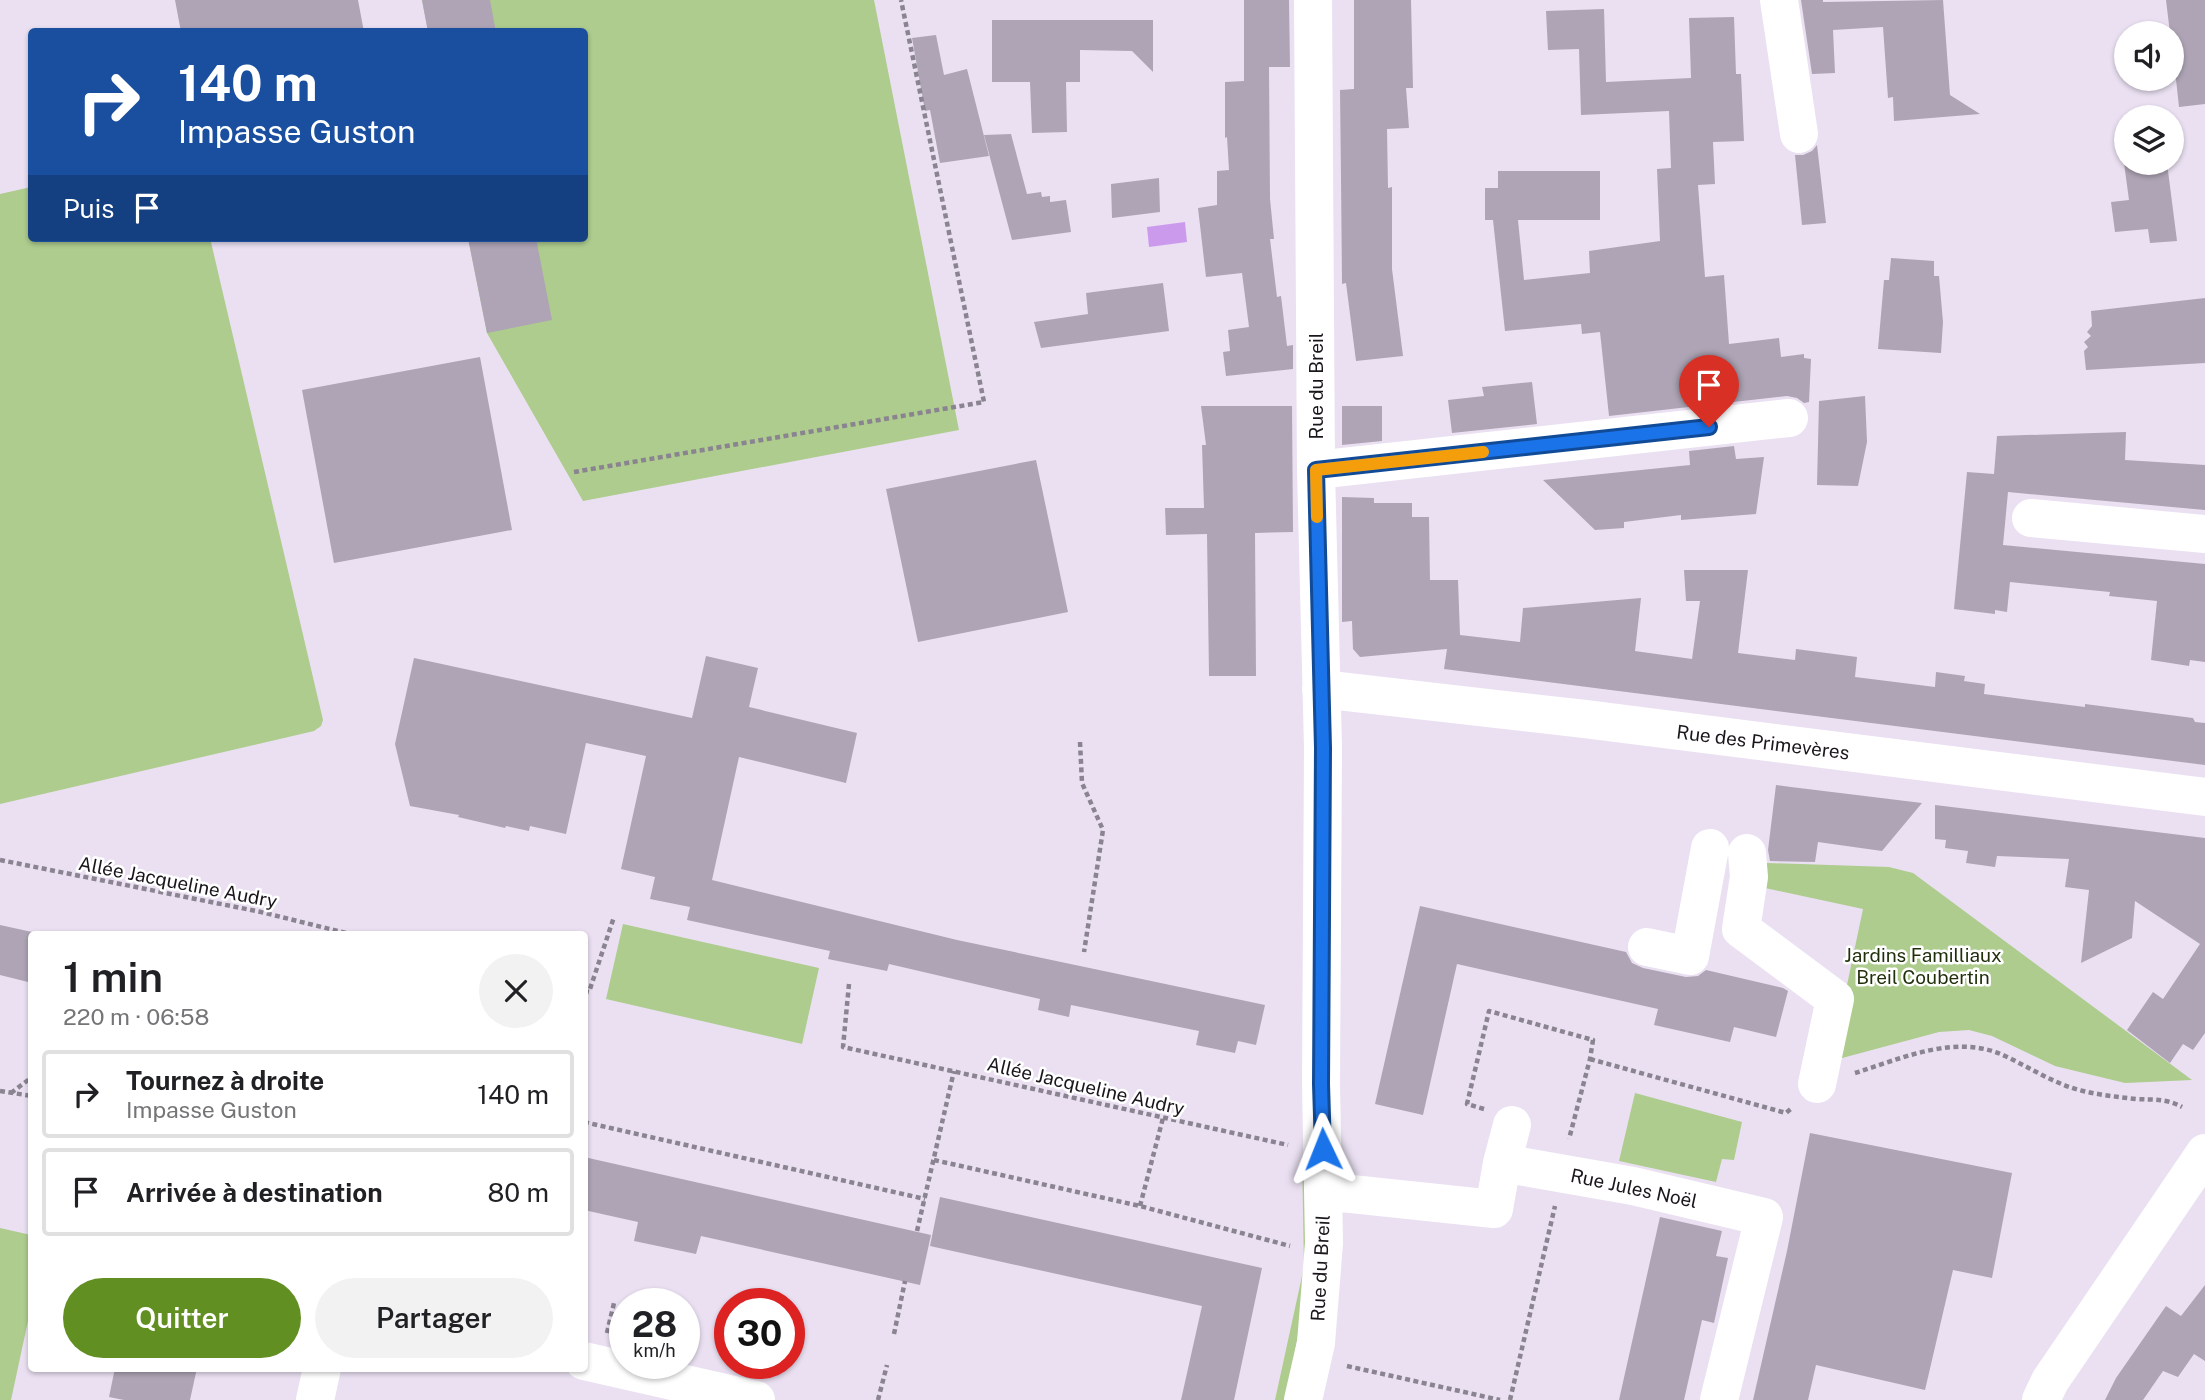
<!DOCTYPE html>
<html lang="fr">
<head>
<meta charset="utf-8">
<style>
  body { margin:0; font-family:"Public Sans",sans-serif; background:#f2f2f2; color:#202124; height:100vh; display:flex; flex-direction:column; font-size:26px; white-space:nowrap }
  * { box-sizing:border-box; margin:0 }
  p { font-size:23px; color:#757577 }
  .icon { flex:none; width:38px; height:38px; fill:none; stroke:currentColor; stroke-width:2; stroke-linecap:round; stroke-linejoin:round }
  .map { position:relative; flex:1; overflow:hidden }
  .panel { position:absolute; left:28px; top:931px; width:560px; height:441px; display:flex; flex-direction:column; background:#fff; border-radius:7px; box-shadow:0 2px 5px #0004 }
  .panel>* { flex:none }
  .banner { position:absolute; left:28px; top:28px; width:560px; height:214px; border-radius:7px; box-shadow:0 2px 5px #0004; background:#1a4fa0; color:#fff; overflow:hidden }
  .fabs { position:absolute; left:2114px; top:21px; display:grid; gap:14px }
  .fabs a { display:grid; place-items:center; width:70px; height:70px; border-radius:50%; background:#fff; box-shadow:0 2px 5px #0004; font-size:35px }
  .speed { position:absolute; left:609px; top:1288px; display:flex; gap:14px; font-size:35px; font-weight:700; text-align:center }
  .speed>* { display:grid; place-content:center; width:91px; height:91px; border-radius:50%; background:#fff; box-shadow:0 2px 5px #0004; line-height:1 }
  .speed small { font-size:18px; font-weight:400 }
  .speed .limit { border:10px solid #d22; background:#fff; color:#111 }
  .pin { position:absolute; display:grid; place-items:center; width:60px; height:60px; color:#fff; margin:-72px -30px; border-radius:50% 50% 50% 0; rotate:-45deg; box-shadow:0 0 7px #0007 }
  .pin .icon { rotate:45deg }
  .me { position:absolute; width:77px; margin:-38px; rotate:358deg; stroke-linejoin:round; filter:drop-shadow(0 0 5px #0008) }
  .turn { display:flex; align-items:center; gap:24px; height:147px; padding:0 35px; font-size:32px }
  .turn .icon { width:91px; height:91px; stroke-width:2.5 }
  .turn b { display:block; font-size:49px; line-height:60px }
  .then { display:flex; align-items:center; height:66px; padding:0 35px; background:#0003; gap:14px; font-size:26px }
  .round { display:grid; place-items:center; flex:none; width:74px; height:74px; border-radius:37px; background:#f2f2f2 }
  .summary { display:flex; align-items:center; justify-content:space-between; height:119px; padding:0 35px }
  h1 { font-size:42px; font-weight:600; line-height:52px }
  .action { display:flex; gap:14px; margin-top:auto; padding:14px 35px }
  .action a { flex:1; height:80px; border-radius:42px; background:#628f21; color:#fff; font-size:28px; font-weight:600; line-height:80px; text-align:center }
  .action a+a { background:#f2f2f2; color:#202124 }
  ul { padding:0; list-style:none }
  li { display:flex; align-items:center; gap:21px; height:88px; margin:0 14px 10px; padding:0 21px; border:4px solid #e0e0e0; border-radius:7px }
  li div { flex:1 }
  li b { display:block; font-size:26px }
  li em { font-style:normal }
  .map>svg:first-child { display:block }
  .green { fill:#adcc8d }
  .water { fill:#cb9aec }
  .building { fill:#aea4b5 }
  .lines { fill:none; stroke-linecap:round; stroke-linejoin:round }
  .path { stroke:#8a8390; stroke-width:4.5; stroke-dasharray:5 3.5; stroke-linecap:butt }
  .minor { stroke:#fff; stroke-width:38 }
  .route-casing { stroke:#114b97; stroke-width:18 }
  .route { stroke:#1a73e8; stroke-width:12 }
  .slow { stroke:#f59e0b; stroke-width:12 }
  .labels { text-anchor:middle; dominant-baseline:central; stroke-width:5; stroke-linejoin:round; paint-order:stroke }
  .street-label { font-size:19px; fill:#1a161c; stroke:#fff }
  .park-label { font-size:19px; fill:#1f2f0a; stroke:#fff }
</style>
</head>
<body>
<div class="map">
<svg width="2205" height="1400" viewBox="0 0 2205 1400">
  <rect width="100%" height="100%" fill="#eae0f2"/>
  <path class="green" d="M 422,0 L 874,0 L 959,430 L 583,501 L 487,333 L 468,238 L 584,238 L 584,32 L 428,31 Z
    M 31,187 L 32,238 L 210,238 L 323,720 L 321,726 L 314,731 L 0,804 L 0,194 Z
    M 1767,863 L 1889,867 L 1913,873 L 2192,1080 L 2125,1083 L 2055,1066 L 1992,1036 L 1969,1030 L 1939,1032 L 1831,1061 L 1863,909 L 1765,888 Z
    M 623,924 L 819,968 L 802,1044 L 606,999 Z
    M 1635,1093 L 1742,1122 L 1734,1160 L 1722,1159 L 1716,1182 L 1619,1161 Z
    M 1302,1157 L 1307,1160 L 1305,1293 L 1287,1400 L 1275,1400 L 1304,1267 Z
    M 0,1228 L 31,1235 L 31,1307 L 11,1400 L 0,1400 Z"/>
  <path class="water" d="M 1185,222 L 1187,242 L 1149,247 L 1147,227 Z"/>
  <path class="building" d="M 175,0 L 358,0 L 364,32 L 181,32 Z
    M 422,0 L 490,0 L 496,32 L 428,32 Z
    M 1244,0 L 1289,0 L 1290,67 L 1269,67 L 1270,199 L 1274,239 L 1270,239 L 1277,297 L 1281,296 L 1287,346 L 1293,345 L 1293,369 L 1226,376 L 1223,352 L 1230,351 L 1228,330 L 1249,327 L 1242,273 L 1206,277 L 1198,208 L 1217,205 L 1217,171 L 1229,170 L 1227,137 L 1225,138 L 1225,82 L 1244,81 Z
    M 1354,0 L 1411,0 L 1413,88 L 1406,88 L 1409,128 L 1387,129 L 1388,188 L 1392,187 L 1392,269 L 1403,356 L 1356,361 L 1346,283 L 1342,284 L 1341,178 L 1340,90 L 1354,89 Z
    M 1801,0 L 1823,0 L 1823,2 L 1943,0 L 1950,95 L 1980,114 L 1894,121 L 1893,97 L 1888,98 L 1883,27 L 1833,30 L 1835,73 L 1812,74 Z
    M 2166,0 L 2205,0 L 2205,104 L 2179,107 L 2175,70 L 2172,71 L 2172,33 L 2170,33 Z
    M 1604,9 L 1606,82 L 1691,78 L 1689,18 L 1734,17 L 1736,74 L 1741,74 L 1744,141 L 1713,142 L 1715,184 L 1698,185 L 1705,277 L 1724,275 L 1729,344 L 1779,338 L 1781,357 L 1804,354 L 1804,358 L 1811,359 L 1809,402 L 1804,403 L 1797,398 L 1787,396 L 1609,416 L 1600,332 L 1582,334 L 1581,324 L 1505,331 L 1493,220 L 1485,220 L 1485,188 L 1498,188 L 1498,171 L 1600,171 L 1600,220 L 1518,220 L 1524,280 L 1590,273 L 1589,251 L 1660,241 L 1657,169 L 1671,168 L 1669,111 L 1581,115 L 1579,49 L 1548,50 L 1546,11 Z
    M 992,20 L 1153,20 L 1153,72 L 1132,51 L 1080,50 L 1080,82 L 1066,82 L 1067,132 L 1032,133 L 1030,82 L 992,82 Z
    M 936,35 L 944,75 L 967,69 L 989,156 L 940,163 L 930,110 L 925,111 L 912,38 Z
    M 1011,134 L 1027,194 L 1041,192 L 1042,197 L 1050,196 L 1050,202 L 1066,200 L 1071,232 L 1012,240 L 984,135 Z
    M 1817,145 L 1826,223 L 1802,225 L 1795,155 L 1803,155 L 1812,151 Z
    M 2124,163 L 2167,163 L 2177,241 L 2150,243 L 2148,229 L 2115,232 L 2111,202 L 2129,200 Z
    M 1159,178 L 1160,212 L 1112,218 L 1111,184 Z
    M 468,238 L 536,238 L 552,320 L 487,333 Z
    M 1891,258 L 1934,261 L 1934,276 L 1939,276 L 1943,322 L 1941,353 L 1878,349 L 1884,280 L 1889,280 Z
    M 1163,283 L 1169,331 L 1041,348 L 1034,322 L 1088,314 L 1086,293 Z
    M 2205,298 L 2205,363 L 2086,370 L 2084,351 L 2088,347 L 2084,342 L 2091,336 L 2087,332 L 2092,326 L 2091,311 Z
    M 480,357 L 512,530 L 334,563 L 302,390 Z
    M 1532,382 L 1537,424 L 1452,433 L 1448,400 L 1484,396 L 1482,387 Z
    M 1865,396 L 1867,442 L 1858,486 L 1817,485 L 1819,401 Z
    M 1201,406 L 1292,406 L 1293,532 L 1255,533 L 1256,676 L 1209,676 L 1207,534 L 1166,535 L 1165,508 L 1204,508 L 1202,445 L 1206,445 Z
    M 1342,406 L 1382,406 L 1382,441 L 1342,445 Z
    M 2126,432 L 2125,460 L 2205,465 L 2205,510 L 2008,492 L 2003,545 L 2205,564 L 2205,662 L 2190,660 L 2189,666 L 2151,660 L 2157,601 L 2109,596 L 2110,592 L 2010,582 L 2007,612 L 1995,610 L 1995,614 L 1954,609 L 1967,472 L 1994,474 L 1997,436 Z
    M 1734,446 L 1736,459 L 1764,457 L 1756,514 L 1681,520 L 1681,515 L 1624,522 L 1624,528 L 1595,530 L 1543,480 L 1690,465 L 1689,451 Z
    M 1036,460 L 1068,612 L 918,642 L 886,489 Z
    M 1342,497 L 1374,498 L 1374,503 L 1412,503 L 1412,517 L 1429,517 L 1430,580 L 1458,580 L 1460,635 L 1520,642 L 1523,608 L 1641,598 L 1635,651 L 1692,659 L 1700,601 L 1686,601 L 1684,570 L 1748,570 L 1738,653 L 1795,660 L 1796,649 L 1857,657 L 1855,677 L 1935,687 L 1936,672 L 1965,676 L 1964,681 L 1985,684 L 1984,694 L 2085,707 L 2085,704 L 2193,718 L 2195,722 L 2205,723 L 2205,765 L 1444,669 L 1447,649 L 1360,657 L 1353,649 L 1352,621 L 1342,622 Z
    M 706,656 L 758,668 L 749,707 L 857,733 L 846,783 L 739,757 L 712,880 L 957,940 L 1265,1005 L 1256,1045 L 1238,1041 L 1235,1053 L 1196,1045 L 1199,1031 L 1071,1005 L 1069,1017 L 1038,1010 L 1040,999 L 889,964 L 887,971 L 828,959 L 830,951 L 687,920 L 690,907 L 650,899 L 655,877 L 621,869 L 646,756 L 586,743 L 566,834 L 530,826 L 529,831 L 506,826 L 505,828 L 458,817 L 459,815 L 410,806 L 395,744 L 414,658 L 692,718 Z
    M 1776,785 L 1791,787 L 1922,803 L 1882,851 L 1818,842 L 1815,862 L 1770,861 L 1768,850 Z
    M 1935,805 L 2205,838 L 2205,1033 L 2193,1050 L 2183,1044 L 2170,1063 L 2127,1030 L 2153,992 L 2163,999 L 2200,944 L 2135,901 L 2132,938 L 2081,963 L 2089,890 L 2065,887 L 2069,859 L 1997,856 L 1995,867 L 1966,863 L 1968,851 L 1945,848 L 1946,840 L 1935,839 Z
    M 1420,906 L 1626,952 L 1632,963 L 1643,968 L 1686,977 L 1698,976 L 1706,970 L 1783,988 L 1788,991 L 1776,1037 L 1734,1027 L 1730,1042 L 1654,1025 L 1658,1009 L 1457,964 L 1423,1115 L 1375,1104 Z
    M 0,925 L 32,932 L 32,983 L 0,975 Z
    M 1810,1133 L 2012,1173 L 1992,1278 L 1953,1270 L 1925,1390 L 1816,1365 L 1808,1400 L 1753,1400 L 1787,1251 Z
    M 584,1157 L 931,1235 L 920,1285 L 701,1236 L 696,1254 L 634,1241 L 638,1222 L 584,1210 Z
    M 940,1197 L 1262,1268 L 1234,1400 L 1181,1400 L 1202,1306 L 930,1246 Z
    M 1660,1217 L 1722,1231 L 1716,1256 L 1728,1258 L 1714,1323 L 1702,1320 L 1684,1400 L 1619,1400 Z
    M 2205,1285 L 2205,1361 L 2194,1354 L 2178,1377 L 2163,1371 L 2143,1400 L 2105,1400 L 2116,1378 L 2166,1306 L 2181,1316 Z
    M 115,1368 L 197,1368 L 190,1400 L 124,1400 L 109,1397 Z"/>
  <g class="lines">
    <path class="path" d="M 574,472 L 984,402 L 901,0
      M 1080,742 L 1082,783 L 1103,830 L 1084,952
      M 0,860 L 261,912 L 350,934
      M 849,984 L 843,1047 L 1288,1145
      M 584,991 L 589,992 L 614,917
      M 1590,1059 L 1786,1113 L 1792,1108
      M 1855,1073 C 1903,1058 1957,1033 2005,1056 C 2031,1068 2054,1084 2083,1091 C 2100,1095 2118,1097 2136,1099 C 2154,1100 2165,1098 2182,1107
      M 0,1091 L 32,1096
      M 11,1093 L 32,1077
      M 1484,1109 L 1467,1104 L 1489,1011 L 1593,1040 L 1590,1059 L 1569,1139
      M 584,1122 L 925,1199
      M 934,1160 L 1140,1206 L 1290,1246
      M 1140,1206 L 1163,1118
      M 917,1231 L 954,1071
      M 607,1333 L 614,1303
      M 894,1334 L 905,1281
      M 1347,1366 L 1500,1400
      M 878,1400 L 887,1365
      M 1510,1400 L 1555,1206"/>
    <path class="minor" d="M 1779,0 L 1799,134
      M 1316,470 L 1789,418
      M 2031,518 L 2205,534
      M 1321,689 L 1585,719 L 2205,797
      M 1747,853 L 1749,877 L 1741,929 L 1835,999 L 1817,1084
      M 1647,947 L 1690,956 L 1710,848
      M 1502,1163 L 1512,1125
      M 1323,1191 L 1494,1209 L 1502,1163 L 1633,1186 L 1764,1217 L 1719,1400
      M 584,1361 L 756,1400
      M 315,1400 L 322,1368
      M 1303,1400 L 1316,1343 L 1324,1243 L 1321,1084 L 1323,748 L 1316,470 L 1313,0
      M 2041,1400 L 2050,1381 L 2205,1153"/>
  </g>
  <g class="lines">
    <g class="route-casing">
      <path id="route" d="M 1323,1149 L 1321,1084 L 1323,748 L 1316,470 L 1709,427"/>
    </g>
    <use href="#route" class="route"/>
    <path class="slow" d="M 1317,517 L 1316,470 L 1483,452"/>
  </g>
  <g class="labels">
    <g class="street-label">
      <text transform="translate(1316 386) rotate(-90)">Rue du Breil</text>
      <text transform="translate(1763 742) rotate(7)">Rue des Primevères</text>
      <text transform="translate(178 882) rotate(11)">Allée Jacqueline Audry</text>
      <text transform="translate(1086 1086) rotate(13)">Allée Jacqueline Audry</text>
      <text transform="translate(1634 1188) rotate(12)">Rue Jules Noël</text>
      <text transform="translate(1320 1268) rotate(-87)">Rue du Breil</text>
    </g>
    <g class="park-label">
      <text x="1923" y="955">Jardins Familliaux<tspan x="1923" dy="22">Breil Coubertin</tspan></text>
    </g>
  </g>
</svg>
<div class="fabs">
<a><svg class="icon" aria-label="sound" viewBox="0 0 24 24"><path d="M4 9h4l5-4v14l-5-4H4zM17 9q2 3 0 6"/></svg></a>
<a><svg class="icon" aria-label="layers" viewBox="0 0 24 24"><path d="M12 4l9 5-9 5-9-5zM3 14l9 5 9-5"/></svg></a>
</div>
<div class="speed"><div>28<small>km/h</small></div><div class="limit">30</div></div>
<div class="pin" style="left:1709px;top:427px;background:#d93025"><svg class="icon" aria-label="arrive" viewBox="0 0 24 24"><path d="M6 21V4h12l-3 4 3 4H6"/></svg></div>
<svg class="me" style="left:1323px;top:1149px" viewBox="-20 -20 40 40"><path d="M0-17L14 15 0 8-14 15z" fill="#1a73e8" stroke="#fff" stroke-width="4"/></svg>
<div class="banner">
<div class="turn"><svg class="icon" aria-label="right" viewBox="0 0 24 24"><path d="M7 20v-9h11M14 6l5 5-5 5"/></svg><div><b>140 m</b>Impasse Guston</div></div>
<div class="then">Puis<svg class="icon" aria-label="arrive" viewBox="0 0 24 24"><path d="M6 21V4h12l-3 4 3 4H6"/></svg></div>
</div>
<section class="panel">
<div class="summary"><div><h1>1 min</h1><p>220 m · 06:58</p></div><a class="round"><svg class="icon" aria-label="close" viewBox="0 0 24 24"><path d="M6 6l12 12M18 6L6 18"/></svg></a></div>
<ul>
<li><svg class="icon" aria-label="right" viewBox="0 0 24 24"><path d="M7 20v-9h11M14 6l5 5-5 5"/></svg><div><b>Tournez à droite</b><p>Impasse Guston</p></div><em>140 m</em></li>
<li><svg class="icon" aria-label="arrive" viewBox="0 0 24 24"><path d="M6 21V4h12l-3 4 3 4H6"/></svg><div><b>Arrivée à destination</b></div><em>80 m</em></li>
</ul>
<div class="action"><a>Quitter</a><a>Partager</a></div>
</section>
</div>
</body>
</html>
